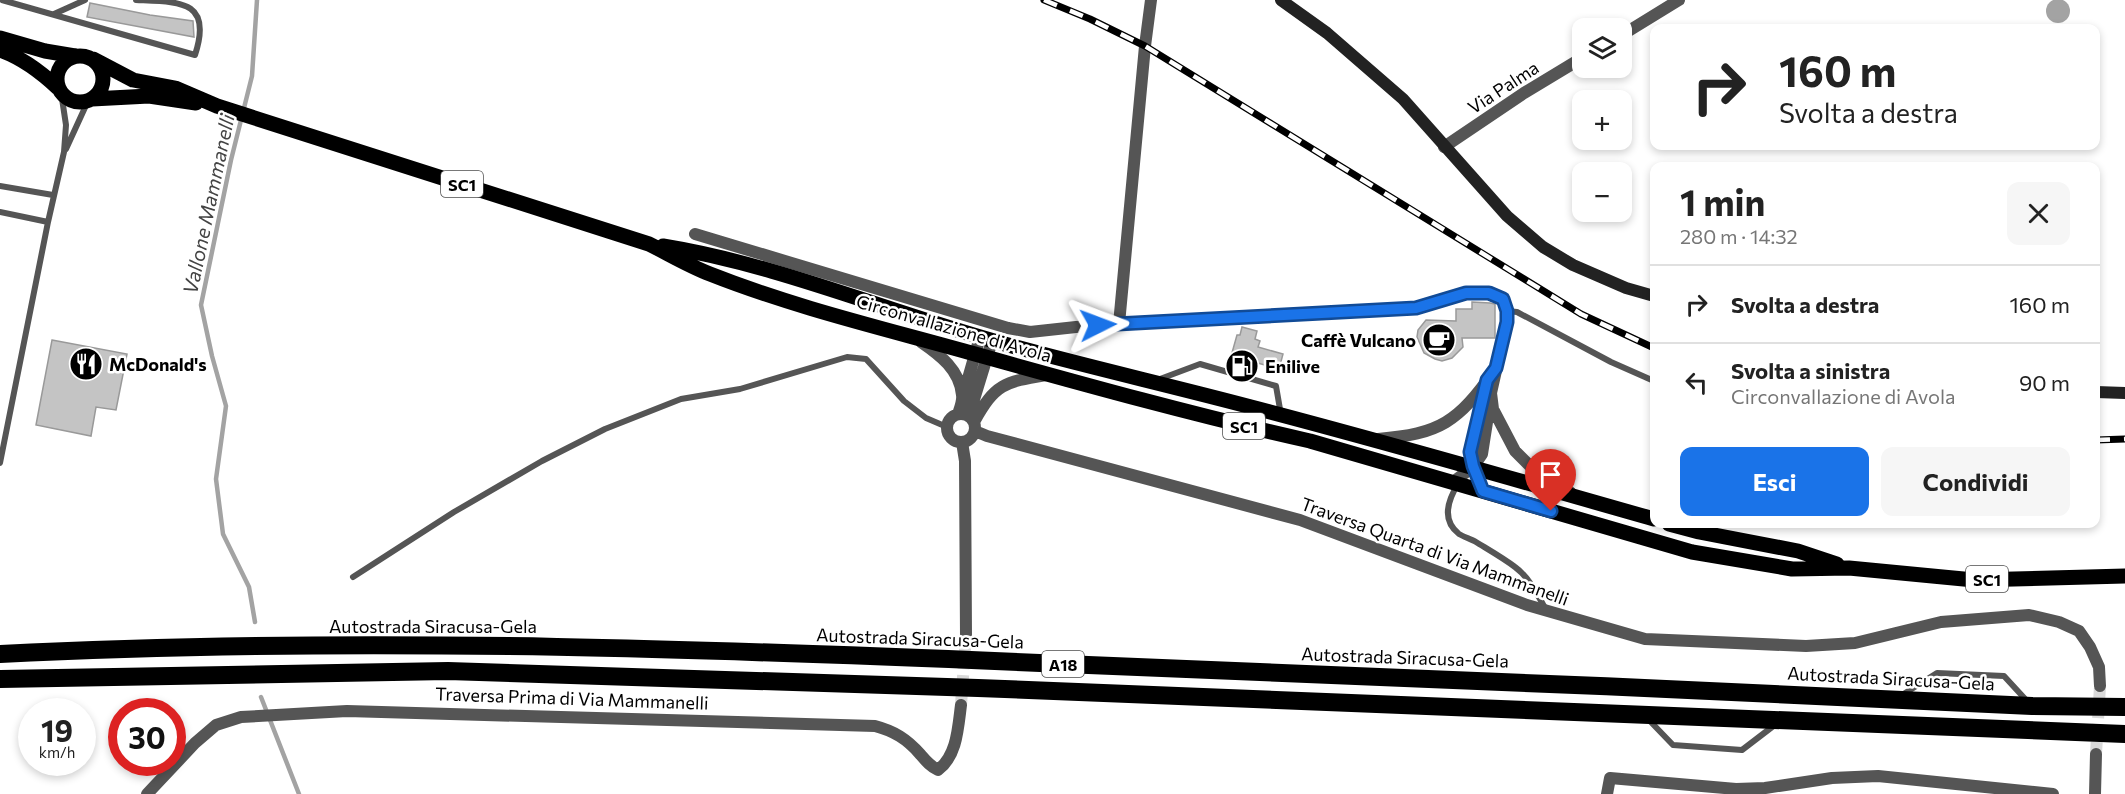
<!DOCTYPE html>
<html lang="it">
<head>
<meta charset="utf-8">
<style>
  body { margin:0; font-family:Commissioner,sans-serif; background:#f6f6f6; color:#222; height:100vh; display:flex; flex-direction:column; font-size:22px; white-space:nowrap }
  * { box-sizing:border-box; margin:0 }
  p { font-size:20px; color:#767676 }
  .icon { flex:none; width:33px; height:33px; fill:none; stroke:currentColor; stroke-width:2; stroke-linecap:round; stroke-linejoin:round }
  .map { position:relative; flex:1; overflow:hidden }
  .side { position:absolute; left:1650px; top:162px; width:450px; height:366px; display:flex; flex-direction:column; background:#fff; border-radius:12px; box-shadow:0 3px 9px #0003 }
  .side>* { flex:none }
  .guide { position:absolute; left:1650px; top:24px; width:450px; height:126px; border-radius:12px; box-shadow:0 3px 9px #0003; background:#fff; color:#222; overflow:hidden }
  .tools { position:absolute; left:1572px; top:18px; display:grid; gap:12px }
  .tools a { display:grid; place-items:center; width:60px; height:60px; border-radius:12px; background:#fff; box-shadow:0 3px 9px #0003; font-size:30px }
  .speed { position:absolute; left:18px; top:698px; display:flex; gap:12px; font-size:30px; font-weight:700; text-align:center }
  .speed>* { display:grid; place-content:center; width:78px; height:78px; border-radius:50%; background:#fff; box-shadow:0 3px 9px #0003; line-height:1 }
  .speed small { font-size:15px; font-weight:400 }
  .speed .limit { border:9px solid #d22; background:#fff; color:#111 }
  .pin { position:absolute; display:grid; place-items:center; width:51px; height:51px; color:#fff; margin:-62px -26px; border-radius:50% 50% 50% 0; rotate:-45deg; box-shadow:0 0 6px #0007 }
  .pin .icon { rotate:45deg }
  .me { position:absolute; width:66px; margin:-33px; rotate:87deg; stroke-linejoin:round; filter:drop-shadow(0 0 4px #0008) }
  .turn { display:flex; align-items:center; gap:21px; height:126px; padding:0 30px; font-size:27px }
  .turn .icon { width:78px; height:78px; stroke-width:2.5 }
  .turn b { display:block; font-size:42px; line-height:51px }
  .round { display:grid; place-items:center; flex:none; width:63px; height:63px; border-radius:12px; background:#f6f6f6 }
  .headline { display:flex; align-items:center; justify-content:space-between; height:102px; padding:0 30px }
  h1 { font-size:36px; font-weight:700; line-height:45px }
  .primary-button { display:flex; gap:12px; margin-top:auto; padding:12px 30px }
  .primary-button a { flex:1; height:69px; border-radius:12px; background:#1a73e8; color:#fff; font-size:24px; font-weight:700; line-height:69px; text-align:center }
  .primary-button a+a { background:#f6f6f6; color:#222 }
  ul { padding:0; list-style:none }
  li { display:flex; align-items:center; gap:18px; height:78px; padding:0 30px; border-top:2px solid #e0e0e0 }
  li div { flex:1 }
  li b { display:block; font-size:22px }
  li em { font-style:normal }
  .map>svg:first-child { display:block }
  .water { fill:#a3a3a3 }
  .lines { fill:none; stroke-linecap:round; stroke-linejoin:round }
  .stream { stroke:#a3a3a3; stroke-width:4.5 }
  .building { fill:#c4c4c4; stroke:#999; stroke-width:1.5 }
  .minor-tunnel { stroke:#d9d9d9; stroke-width:12; stroke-dasharray:12 6; stroke-linecap:butt }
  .service { stroke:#555; stroke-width:6 }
  .minor { stroke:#555; stroke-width:12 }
  .tertiary { stroke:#555; stroke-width:12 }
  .secondary { stroke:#222; stroke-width:12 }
  .primary { stroke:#000; stroke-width:15 }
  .motorway { stroke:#000; stroke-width:18 }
  .rail-casing { stroke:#000; stroke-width:7 }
  .rail { stroke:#fff; stroke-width:4.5; stroke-dasharray:14; stroke-linecap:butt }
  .route-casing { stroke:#114b97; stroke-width:15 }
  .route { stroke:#1a73e8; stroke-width:10 }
  .labels { text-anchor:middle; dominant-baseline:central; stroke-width:5; stroke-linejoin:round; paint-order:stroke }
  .shield { fill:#fff; stroke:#4c4c4c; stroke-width:1.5 }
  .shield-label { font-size:16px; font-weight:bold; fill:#000 }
  .street-label { font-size:18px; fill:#000; stroke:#fff }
  .poi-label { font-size:18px; font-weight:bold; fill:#000; stroke:#fff; text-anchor:start }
  .water-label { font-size:20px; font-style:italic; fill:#444; stroke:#fff }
</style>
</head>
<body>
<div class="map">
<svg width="2125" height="794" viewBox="0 0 2125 794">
  <rect width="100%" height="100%" fill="#fff"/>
  <path class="water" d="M2046 11a12 12 0 1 1 24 0a12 12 0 1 1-24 0Z"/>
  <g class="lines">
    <path class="stream" d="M 255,622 L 249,587 L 223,534 L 216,479 L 226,406 L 212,356 L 201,305 L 231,160 L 252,76 L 257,0
      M 261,697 L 299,794"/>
  </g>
  <path class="building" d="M 90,3 L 150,15 L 193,21 L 194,37 L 87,17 Z
    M 1472,302 L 1490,303 L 1495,304 L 1495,338 L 1462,338 L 1463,347 L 1452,358 L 1442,361 L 1435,359 L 1424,353 L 1417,337 L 1418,330 L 1426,320 L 1456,321 L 1456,309 L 1472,309 Z
    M 1242,327 L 1257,331 L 1255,339 L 1260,341 L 1258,347 L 1283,354 L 1279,369 L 1254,362 L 1251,373 L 1228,367 L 1237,335 L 1240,335 Z
    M 52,340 L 127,354 L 116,410 L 96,407 L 91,436 L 36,425 Z"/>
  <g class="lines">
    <path class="minor-tunnel" d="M 961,705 L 966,635
      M 2096,754 L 2100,686"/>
    <path class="service" d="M 2,0 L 195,55 C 213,0 180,2 136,0
      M 54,14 L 85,0
      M 66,149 L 88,101
      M 0,186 L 53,195
      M 0,212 L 48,222
      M 1507,311 L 1517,312 L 1611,362 L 1654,381
      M 1160,379 L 1200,364 L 1276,386 L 1281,415
      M 0,463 L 48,222 L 64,152 L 66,125 L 61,92
      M 1458,484 C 1448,500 1441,520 1459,534 C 1464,537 1471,539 1476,542 C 1489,550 1503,558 1515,567 C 1529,577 1537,594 1545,608
      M 353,577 L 454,512 L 542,461 L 605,429 L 681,399 L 740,389 L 847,357 L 866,359 L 904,401 L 926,418 L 947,427
      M 1902,695 L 1937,673 L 2004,676 L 2027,701
      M 1648,719 L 1673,745 L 1742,750 L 1776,724"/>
    <path class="minor" d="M 695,234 L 1008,328 L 1030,332 L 1076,327 L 1415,308 L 1466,293 L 1489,293 L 1503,299 L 1507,311 L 1507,322 L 1491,393 L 1493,409 L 1515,451 L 1532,468 L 1570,492
      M 1119,324 L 1145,46 L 1151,0
      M 921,342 C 940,355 960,370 962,395 C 963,401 960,408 958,414
      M 963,396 L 980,337
      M947 428a14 14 0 1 1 28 0a14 14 0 1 1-28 0Z
      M 971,418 L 972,406 L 992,341
      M 974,422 C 995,384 1004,382 1046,375
      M 975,431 L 987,436 L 1300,520 L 1527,605 L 1645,639 L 1806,646 L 1855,643 L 1941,622 L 2029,615 L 2059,622 L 2079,631 L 2090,647 L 2099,667 L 2100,686
      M 1378,439 C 1440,434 1458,422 1494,371
      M 962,442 L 965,461 L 966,635
      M 1453,482 L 1473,467 L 1482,454 L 1490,403
      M 1483,491 L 1473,467 L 1470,452 L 1486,384
      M 147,794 L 195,743 L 216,725 L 241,717 L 347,711 L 875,726 C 894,731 907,739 920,754 C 926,761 930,766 938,770 C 957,756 958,728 961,705
      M 1607,794 L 1610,778 L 1736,789 L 1765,788 L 1832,778 L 1878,776 L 2053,794
      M 2095,794 L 2096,754"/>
    <path class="tertiary" d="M 1622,35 L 1679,0
      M 1444,147 L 1524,93 L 1582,58"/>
    <path class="secondary" d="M 1281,0 L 1327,33 L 1403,99 L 1507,216 L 1543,247 L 1573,265 L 1626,288 L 1654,296
      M 2096,392 L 2125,393"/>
    <path class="primary" d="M 0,38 L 45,51 L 75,56
      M 0,50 C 23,58 41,72 58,88
      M57 79a23 23 0 1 1 46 0a23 23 0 1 1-46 0Z
      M 93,59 L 133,80 L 175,88 L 217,106 L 649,244 C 669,254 689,266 710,274 C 796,308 886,329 975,354 C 1086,385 1198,416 1310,441 L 1692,552 L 1792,569 L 1849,568 L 1974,580 L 2125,576
      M 92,99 L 149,96 L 196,103
      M 663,246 C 779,265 888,312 1001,343 C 1084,366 1168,385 1251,407 C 1386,442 1520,481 1654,519
      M 1669,524 L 1699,532 L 1798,551 L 1837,564"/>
    <path class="motorway" d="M 0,654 C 371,635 743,650 1113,666 C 1419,679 1726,690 2032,706 L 2125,707
      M 0,679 L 448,671 L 978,688 L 2125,734"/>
    <g class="rail-casing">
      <path id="rail" d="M 1044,0 L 1090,19 L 1145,46 L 1581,314 L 1654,348
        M 2096,440 L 2125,439"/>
    </g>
    <use href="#rail" class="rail"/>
  </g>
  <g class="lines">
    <g class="route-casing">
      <path id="route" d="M 1098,325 L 1416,308 L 1466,293 L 1489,293 L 1503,299 L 1507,311 L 1507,322 L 1496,368 L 1487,380 L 1470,452 L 1473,466 L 1483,491 L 1551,511"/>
    </g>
    <use href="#route" class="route"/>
  </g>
  <defs>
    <g id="cafe-disc" transform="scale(1.725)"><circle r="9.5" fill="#000" stroke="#fff"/><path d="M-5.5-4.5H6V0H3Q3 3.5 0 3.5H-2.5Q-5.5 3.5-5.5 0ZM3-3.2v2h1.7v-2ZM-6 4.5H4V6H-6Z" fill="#fff"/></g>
    <g id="restaurant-disc" transform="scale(1.725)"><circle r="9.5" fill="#000" stroke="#fff"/><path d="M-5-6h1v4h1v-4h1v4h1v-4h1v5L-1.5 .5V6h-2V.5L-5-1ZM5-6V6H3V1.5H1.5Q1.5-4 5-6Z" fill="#fff"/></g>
    <g id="fuel-disc" transform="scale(1.725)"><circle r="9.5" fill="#000" stroke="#fff"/><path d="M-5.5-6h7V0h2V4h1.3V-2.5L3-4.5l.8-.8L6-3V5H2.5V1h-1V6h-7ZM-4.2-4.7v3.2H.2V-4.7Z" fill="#fff"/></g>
  </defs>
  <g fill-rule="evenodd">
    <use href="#cafe-disc" x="1439" y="340"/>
    <use href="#restaurant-disc" x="86" y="364"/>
    <use href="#fuel-disc" x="1242" y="366"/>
  </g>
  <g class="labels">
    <g class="shield">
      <rect x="441" y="171" width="42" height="26" rx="4.5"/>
      <rect x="1223" y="413" width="42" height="26" rx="4.5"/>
      <rect x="1966" y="566" width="42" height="26" rx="4.5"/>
      <rect x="1042" y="651" width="42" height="26" rx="4.5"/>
    </g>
    <g class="shield-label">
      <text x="462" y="184">SC1</text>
      <text x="1244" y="426">SC1</text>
      <text x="1987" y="579">SC1</text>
      <text x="1063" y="664">A18</text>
    </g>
    <g class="street-label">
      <text transform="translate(1503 87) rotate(-33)">Via Palma</text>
      <text transform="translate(954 328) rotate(16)">Circonvallazione di Avola</text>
      <text transform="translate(1435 551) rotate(20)">Traversa Quarta di Via Mammanelli</text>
      <text x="433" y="626">Autostrada Siracusa-Gela</text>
      <text transform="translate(920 638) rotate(2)">Autostrada Siracusa-Gela</text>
      <text transform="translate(1405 657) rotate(2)">Autostrada Siracusa-Gela</text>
      <text transform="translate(1891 678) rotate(3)">Autostrada Siracusa-Gela</text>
      <text transform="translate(572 698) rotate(2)">Traversa Prima di Via Mammanelli</text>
    </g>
    <g class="poi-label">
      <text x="1416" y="340" text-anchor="end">Caffè Vulcano</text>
      <text x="109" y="364">McDonald's</text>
      <text x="1265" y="366">Enilive</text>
    </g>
    <g class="water-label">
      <text transform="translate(208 204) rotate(-78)">Vallone Mammanelli</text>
    </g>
  </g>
</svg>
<div class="tools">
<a><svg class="icon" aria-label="layers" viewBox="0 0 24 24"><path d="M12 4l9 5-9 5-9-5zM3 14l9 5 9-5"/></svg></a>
<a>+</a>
<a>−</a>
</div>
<div class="speed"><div>19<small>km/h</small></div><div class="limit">30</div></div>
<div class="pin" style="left:1551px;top:511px;background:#d93025"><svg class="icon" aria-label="arrive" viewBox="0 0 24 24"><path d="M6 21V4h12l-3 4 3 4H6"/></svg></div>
<svg class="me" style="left:1098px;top:325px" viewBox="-20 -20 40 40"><path d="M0-17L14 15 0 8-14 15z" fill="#1a73e8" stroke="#fff" stroke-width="4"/></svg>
<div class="guide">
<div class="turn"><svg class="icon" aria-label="right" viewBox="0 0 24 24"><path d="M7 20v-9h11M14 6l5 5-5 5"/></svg><div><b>160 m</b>Svolta a destra</div></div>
</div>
<section class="side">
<div class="headline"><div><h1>1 min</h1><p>280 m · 14:32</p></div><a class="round"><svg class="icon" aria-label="close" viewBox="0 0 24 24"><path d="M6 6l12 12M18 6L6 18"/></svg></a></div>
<ul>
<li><svg class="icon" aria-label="right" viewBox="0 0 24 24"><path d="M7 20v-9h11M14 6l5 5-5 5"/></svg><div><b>Svolta a destra</b></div><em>160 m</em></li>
<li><svg class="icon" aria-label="left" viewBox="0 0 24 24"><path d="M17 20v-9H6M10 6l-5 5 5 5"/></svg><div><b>Svolta a sinistra</b><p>Circonvallazione di Avola</p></div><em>90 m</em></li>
</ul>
<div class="primary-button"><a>Esci</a><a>Condividi</a></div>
</section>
</div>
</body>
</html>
